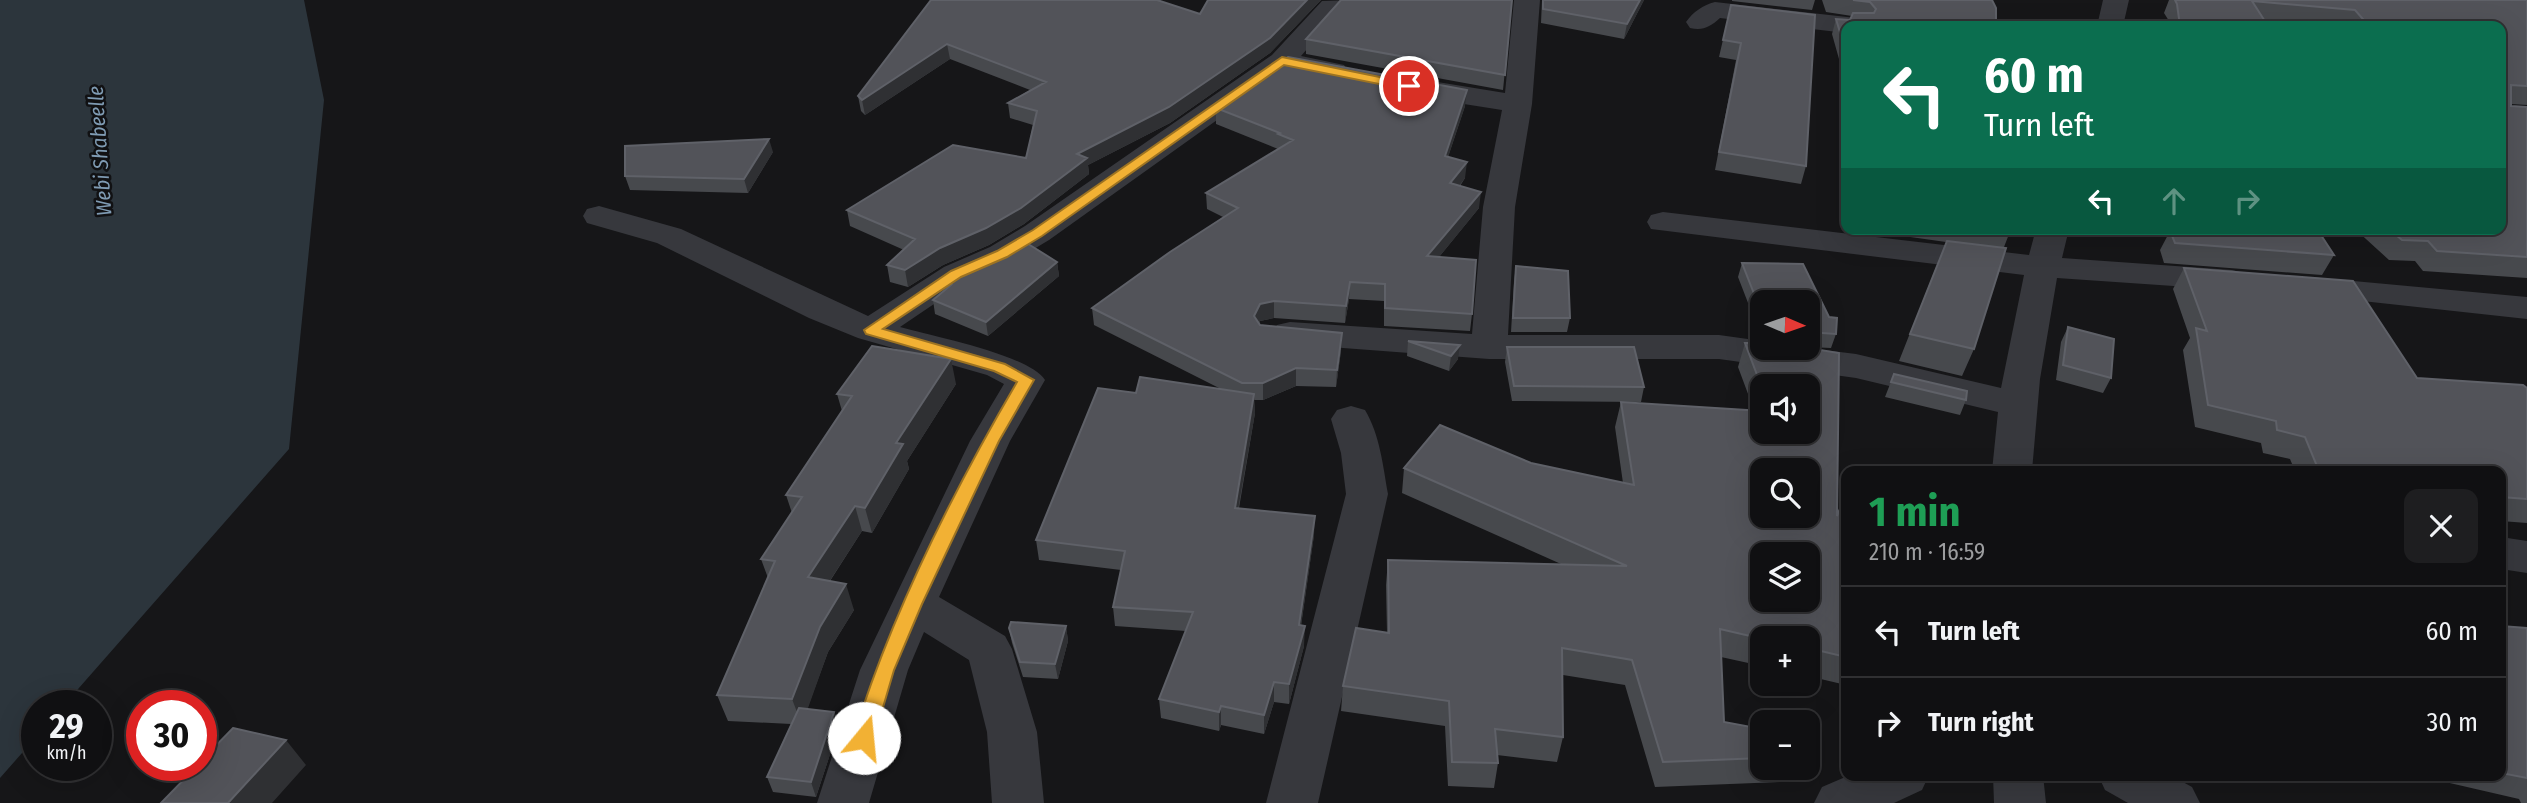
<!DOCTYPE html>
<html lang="en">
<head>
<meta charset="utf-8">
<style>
  body { margin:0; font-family:"Fira Sans Condensed",sans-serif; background:#1e1e20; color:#f1f3f6; height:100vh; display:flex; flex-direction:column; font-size:26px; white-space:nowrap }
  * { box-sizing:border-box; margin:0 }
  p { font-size:23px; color:#9c9d9f }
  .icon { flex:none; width:38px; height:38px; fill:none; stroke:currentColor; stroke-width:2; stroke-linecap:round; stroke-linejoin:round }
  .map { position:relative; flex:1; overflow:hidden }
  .panel { position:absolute; left:1841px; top:466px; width:665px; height:315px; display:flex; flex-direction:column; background:#101012; border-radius:14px; box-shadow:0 7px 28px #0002,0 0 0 2px #303032 }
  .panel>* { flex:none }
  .guide { position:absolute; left:1841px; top:21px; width:665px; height:214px; border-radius:14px; box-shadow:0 7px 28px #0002,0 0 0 2px #303032; background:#0b6e4f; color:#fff; overflow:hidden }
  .needle { width:46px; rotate:92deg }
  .fabs { position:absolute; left:1750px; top:290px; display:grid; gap:14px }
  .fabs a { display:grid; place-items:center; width:70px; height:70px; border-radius:14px; background:#101012; box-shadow:0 7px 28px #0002,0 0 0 2px #303032; font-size:35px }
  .speed { position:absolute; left:21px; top:690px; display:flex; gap:14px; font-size:35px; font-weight:700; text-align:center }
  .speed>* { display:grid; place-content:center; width:91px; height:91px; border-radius:50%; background:#101012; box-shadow:0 7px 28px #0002,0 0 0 2px #303032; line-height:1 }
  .speed small { font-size:18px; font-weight:400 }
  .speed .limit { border:10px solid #d22; background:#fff; color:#111 }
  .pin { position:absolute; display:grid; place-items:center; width:60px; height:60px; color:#fff; margin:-30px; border:4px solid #fff; border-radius:50%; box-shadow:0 2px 7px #0007 }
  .me { position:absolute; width:77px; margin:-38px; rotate:17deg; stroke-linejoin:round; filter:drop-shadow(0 0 5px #0008) }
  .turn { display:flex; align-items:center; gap:24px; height:147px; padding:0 28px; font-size:32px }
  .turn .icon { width:91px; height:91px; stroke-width:2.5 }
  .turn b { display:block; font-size:49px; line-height:60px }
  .lanes { display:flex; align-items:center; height:66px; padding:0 28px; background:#0003; justify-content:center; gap:35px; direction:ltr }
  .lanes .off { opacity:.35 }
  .round { display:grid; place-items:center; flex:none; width:74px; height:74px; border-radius:14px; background:#1e1e20 }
  .head { display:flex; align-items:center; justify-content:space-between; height:119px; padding:0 28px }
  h1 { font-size:42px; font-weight:700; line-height:52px; color:#1e9e55 }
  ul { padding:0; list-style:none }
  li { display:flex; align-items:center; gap:21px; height:91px; padding:0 28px; border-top:2px solid #303032 }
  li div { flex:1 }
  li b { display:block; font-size:26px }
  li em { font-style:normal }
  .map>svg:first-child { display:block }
  .water { fill:#2c353c }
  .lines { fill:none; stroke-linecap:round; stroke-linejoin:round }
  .minor { fill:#37383d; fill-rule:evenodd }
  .wall { fill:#47494d; fill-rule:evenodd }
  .shaded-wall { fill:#2f3033 }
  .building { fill:#525359; stroke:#5f6168; stroke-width:2; fill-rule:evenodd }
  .route { fill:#f2b134; stroke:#9d7322; stroke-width:2 }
  .labels { text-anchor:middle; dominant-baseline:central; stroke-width:5; stroke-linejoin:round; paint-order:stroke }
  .water-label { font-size:21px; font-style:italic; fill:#7f9bb3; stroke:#111113 }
</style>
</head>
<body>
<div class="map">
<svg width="2527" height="803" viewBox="0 0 2527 803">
  <rect width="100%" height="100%" fill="#161618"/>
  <path class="water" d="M 0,0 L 304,0 L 324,100 L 289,449 L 64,705 L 37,705 L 37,736 L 0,778 Z"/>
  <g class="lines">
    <path class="minor" d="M 1354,0 L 1340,11 L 1301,56 L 1344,65 L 1348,71 L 1344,77 L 1334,79 L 1287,70 L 1049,240 L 1014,261 L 968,281 L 900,327 C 932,336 1029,355 1045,380 L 1010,441 L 939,597 L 1005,636 L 1012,649 L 1037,732 L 1044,803 L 992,803 L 987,732 L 969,660 L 924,632 L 908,670 L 869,803 L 817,803 L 860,670 L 970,441 L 1004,384 L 987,375 L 858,338 L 809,318 L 657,243 L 587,223 L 583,216 L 587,209 L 599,206 L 681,229 L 868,316 L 944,267 L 990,247 L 1025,226 L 1272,55 L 1322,1 Z
      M 1514,0 L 1540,0 L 1532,104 L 1515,207 L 1508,335 L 1719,335 L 1762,341 L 1762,348 L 1808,348 L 1856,354 L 2001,388 L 2024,275 L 1651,229 L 1647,222 L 1651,215 L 1663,212 L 2029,255 L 2036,229 L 2069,229 L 2062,258 L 2232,270 L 2244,273 L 2249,280 L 2244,287 L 2232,290 L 2057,278 L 2040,379 L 2032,471 L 1992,471 L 1998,412 L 1856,378 L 1719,359 L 1489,359 L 1290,344 L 1277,341 L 1272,333 L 1277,325 L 1290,322 L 1472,334 L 1483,207 L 1502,110 L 1413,96 L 1403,93 L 1399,87 L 1403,81 L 1413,78 L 1505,93 Z
      M 2103,0 L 2129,0 L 2123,26 L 2097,26 Z
      M 1715,2 L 1856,18 L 1865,20 L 1869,26 L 1846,26 L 1846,33 L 1720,18 C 1710,27 1703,31 1690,28 L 1686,22 C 1693,12 1703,5 1715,2 Z
      M 2310,277 L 2527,297 L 2527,319 L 2298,294 L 2293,287 L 2298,280 Z
      M 1351,406 L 1365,410 C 1380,435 1383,466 1388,494 L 1318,803 L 1266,803 L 1346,494 L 1341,453 L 1331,419 L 1337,410 Z
      M 2501,537 L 2527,541 L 2527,573 L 2501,569 Z
      M 1850,775 L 1929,775 L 1922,790 L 1894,803 L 1814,803 L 1822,787 Z
      M 1993,775 L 2043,775 L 2046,803 L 1994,803 Z
      M 2098,775 L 2170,775 L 2192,787 L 2200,803 L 2128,803 L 2105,790 Z"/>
  </g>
  <path class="wall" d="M 931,0 L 1200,14 L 1208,0 L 1321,0 L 1270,53 L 1170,123 L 1088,165 L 1089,174 L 1024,224 L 989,245 L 943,265 L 908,287 L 890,282 L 887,265 L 904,250 L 850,226 L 847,210 L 1026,158 L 1033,125 L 1010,118 L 1008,103 L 1030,90 L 950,59 L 865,115 L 861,111 L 858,96 Z
    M 1512,0 L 1503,90 L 1306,54 L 1306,39 Z
    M 1542,0 L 1644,0 L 1624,39 L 1541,23 Z
    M 1732,0 L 1815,0 L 1812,10 L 1732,1 Z
    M 1822,0 L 1992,0 L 1846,26 L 1846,84 L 1832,34 L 1836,19 L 1850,20 L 1852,16 L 1826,12 Z
    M 2169,0 L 2527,0 L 2527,105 L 2511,104 L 2511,106 L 2527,107 L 2527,278 L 2423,271 L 2415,261 L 2389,260 L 2355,229 L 2501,229 L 2501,26 L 2332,26 L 2264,20 L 2268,26 L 2170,26 L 2169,21 L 2164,13 Z
    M 1731,5 L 1806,166 L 1801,184 L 1715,170 L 1736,60 L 1719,57 Z
    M 1465,106 L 1448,157 L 1465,178 L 1460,186 L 1479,208 L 1439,257 L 1472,314 L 1470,331 L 1384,326 L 1384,301 L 1349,299 L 1345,323 L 1274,318 L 1260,321 L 1259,324 L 1260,325 L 1341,351 L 1336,387 L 1296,386 L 1263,400 L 1254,400 L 1255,413 L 1239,508 L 1314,535 L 1301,626 L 1304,646 L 1289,704 L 1274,702 L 1264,734 L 1221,725 L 1219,731 L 1161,718 L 1159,699 L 1186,631 L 1115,626 L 1113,607 L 1121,570 L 1039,560 L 1036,540 L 1136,393 L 1219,388 L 1094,325 L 1092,308 L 1223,217 L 1207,209 L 1206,193 L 1278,149 L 1216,124 L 1216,108 Z
    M 773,152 L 748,193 L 630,190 L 625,176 Z
    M 1887,229 L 2011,229 L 2004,247 L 1974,349 L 1962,376 L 1899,361 L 1946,242 L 1889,234 Z
    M 2170,231 L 2334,255 L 2322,275 L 2164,263 L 2160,250 Z
    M 1057,262 L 1059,276 L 988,336 L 935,314 L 933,300 L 946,289 L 945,284 Z
    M 1742,263 L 1803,264 L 1829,317 L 1837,318 L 1836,334 L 1831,348 L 1808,347 L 1808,303 L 1762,303 L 1762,339 L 1738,277 Z
    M 1516,266 L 1570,318 L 1567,332 L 1511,332 L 1514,281 Z
    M 2184,268 L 2417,378 L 2527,388 L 2527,523 L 2501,521 L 2501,471 L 2295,471 L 2290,459 L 2263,453 L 2261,443 L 2195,427 L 2183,350 L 2190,338 L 2173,289 Z
    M 2068,327 L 2111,378 L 2103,393 L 2056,380 L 2061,342 Z
    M 1408,341 L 1458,359 L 1449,371 L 1407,356 Z
    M 1745,343 L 1762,343 L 1762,348 L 1808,348 L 1839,353 L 1837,516 L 1846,494 L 1846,685 L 1808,676 L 1808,639 L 1762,639 L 1762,666 L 1721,657 L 1724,722 L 1762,729 L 1762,768 L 1808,768 L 1808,738 L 1818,740 L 1817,756 L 1806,781 L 1655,787 L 1625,685 L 1563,675 L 1563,737 L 1557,762 L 1497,755 L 1498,763 L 1494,788 L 1448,786 L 1445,726 L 1341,711 L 1343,686 L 1356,628 L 1387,633 L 1386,585 L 1388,560 L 1561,564 L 1402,493 L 1404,468 L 1440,425 L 1531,463 L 1623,483 L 1615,427 L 1621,402 L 1754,410 L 1738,367 ZM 1762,387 L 1808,387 L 1808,432 L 1762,432 ZM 1762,471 L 1808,471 L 1808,516 L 1762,516 ZM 1762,555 L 1808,555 L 1808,600 L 1762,600 Z
    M 1507,347 L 1644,387 L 1641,402 L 1512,401 L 1505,362 Z
    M 1894,374 L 1966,400 L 1960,415 L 1885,397 Z
    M 956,384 L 907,461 L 909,469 L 872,533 L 862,531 L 830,581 L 854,610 L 828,652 L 807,709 L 834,712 L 839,727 L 816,797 L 773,792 L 767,777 L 791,724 L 728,721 L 717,695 L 768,578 L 761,559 L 792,513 L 786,495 L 842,411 L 837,394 Z
    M 1066,626 L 1068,641 L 1058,679 L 1023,677 L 1012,643 L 1009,628 Z
    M 2501,626 L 2527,628 L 2527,803 L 2521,803 L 2519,799 L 2415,775 L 2501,775 Z"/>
  <path class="shaded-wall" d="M 1307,0 L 1321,0 L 1270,53 L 1170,123 L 1088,165 L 1089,174 L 1024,224 L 989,245 L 943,265 L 908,287 L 905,270 Z
    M 1640,0 L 1644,0 L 1624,39 L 1627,24 Z
    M 947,44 L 950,59 L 865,115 L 862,100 Z
    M 1467,90 L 1465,106 L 1443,172 L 1445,156 Z
    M 769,139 L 773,152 L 748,193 L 744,179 Z
    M 1467,162 L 1465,178 L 1449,199 L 1450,183 Z
    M 1481,192 L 1479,208 L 1426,273 L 1427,256 Z
    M 1057,262 L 1059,276 L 988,336 L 986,322 Z
    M 1350,282 L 1349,299 L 1345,323 L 1346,306 Z
    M 1274,301 L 1274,318 L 1260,321 L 1254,333 L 1254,316 L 1260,304 Z
    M 1342,333 L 1341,351 L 1336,387 L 1337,370 Z
    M 1460,345 L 1458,359 L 1449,371 L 1451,356 Z
    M 951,359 L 956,384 L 907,461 L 909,469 L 872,533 L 865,508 L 896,443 Z
    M 1296,368 L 1296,386 L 1263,400 L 1263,383 Z
    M 1254,394 L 1255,413 L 1235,527 L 1235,508 Z
    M 855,506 L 862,531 L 816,602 L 808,577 Z
    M 1315,516 L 1314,535 L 1298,645 L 1299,625 Z
    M 846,584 L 854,610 L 828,652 L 802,725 L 792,699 L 820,627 Z
    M 1066,626 L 1068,641 L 1058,679 L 1055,664 Z
    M 1305,626 L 1304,646 L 1289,704 L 1289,684 Z
    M 1274,682 L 1274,702 L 1264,734 L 1264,715 Z
    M 1221,706 L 1221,725 L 1219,731 L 1219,712 Z
    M 834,712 L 839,727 L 816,797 L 811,782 Z
    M 286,740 L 306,765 L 272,803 L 228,803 Z"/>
  <path class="building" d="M 931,0 L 1157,0 L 1200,14 L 1208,0 L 1307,0 L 1270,38 L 1169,107 L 1077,154 L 1087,158 L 1021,208 L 986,228 L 940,248 L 905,270 L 887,265 L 915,239 L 847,210 L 953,145 L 1026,158 L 1037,111 L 1008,103 L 1046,82 L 947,44 L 862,100 L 858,96 Z
    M 1341,0 L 1512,0 L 1505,75 L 1306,39 Z
    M 1543,0 L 1640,0 L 1627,24 L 1543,9 Z
    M 1853,0 L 1992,0 L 1996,8 L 1996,26 L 1846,26 L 1846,52 L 1836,19 L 1850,20 L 1853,13 L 1874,13 L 1876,9 L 1870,2 Z
    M 2175,0 L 2527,0 L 2527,86 L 2511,85 L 2511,106 L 2527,107 L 2527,257 L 2437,251 L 2428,241 L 2402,240 L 2389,229 L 2501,229 L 2501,26 L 2369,26 L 2355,10 L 2252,1 L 2268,26 L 2180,26 L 2177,4 Z
    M 1731,5 L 1815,15 L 1806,166 L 1719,152 L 1741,43 L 1723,40 Z
    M 1288,57 L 1467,90 L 1445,156 L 1467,162 L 1450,183 L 1481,192 L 1427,256 L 1476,260 L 1472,314 L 1385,308 L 1385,284 L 1350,282 L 1346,306 L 1274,301 L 1260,304 L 1254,316 L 1260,325 L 1342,333 L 1337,370 L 1296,368 L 1263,383 L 1242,383 L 1092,308 L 1170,252 L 1238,208 L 1206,193 L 1293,140 L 1278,134 L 1280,133 L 1216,108 Z
    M 769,139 L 744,179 L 625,176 L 625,146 Z
    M 1989,229 L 2011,229 L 2011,232 Z
    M 2173,229 L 2317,229 L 2334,255 L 2175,243 L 2170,231 Z
    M 1947,241 L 2006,248 L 1974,349 L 1910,334 Z
    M 1025,242 L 1057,262 L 986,322 L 933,300 L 951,285 L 945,284 L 967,269 Z
    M 1742,263 L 1803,264 L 1829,317 L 1837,318 L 1836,334 L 1808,332 L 1808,303 L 1762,303 L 1762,314 Z
    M 1516,266 L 1568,271 L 1570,318 L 1513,318 Z
    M 2184,268 L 2353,281 L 2417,378 L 2523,385 L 2527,388 L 2527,499 L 2501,497 L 2501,471 L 2319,471 L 2305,437 L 2277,430 L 2276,421 L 2208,405 L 2196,328 L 2207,331 Z
    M 2068,327 L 2114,339 L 2111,378 L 2063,365 Z
    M 1408,341 L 1460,345 L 1451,356 Z
    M 1745,343 L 1762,343 L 1762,348 L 1808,348 L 1839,353 L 1837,516 L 1846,494 L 1846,657 L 1808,648 L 1808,639 L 1763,639 L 1720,629 L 1724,722 L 1762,729 L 1762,758 L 1663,762 L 1632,660 L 1562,648 L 1563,737 L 1495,729 L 1498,763 L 1452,762 L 1449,701 L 1343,686 L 1356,628 L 1389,633 L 1388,560 L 1627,566 L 1404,468 L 1440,425 L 1531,463 L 1634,485 L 1621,402 L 1762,411 L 1762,432 L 1808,432 L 1808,387 L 1762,388 ZM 1762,471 L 1808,471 L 1808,516 L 1762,516 ZM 1762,555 L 1808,555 L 1808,600 L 1762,600 Z
    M 872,346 L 951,359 L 896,443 L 903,444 L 865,508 L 855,506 L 808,577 L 846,584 L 820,627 L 792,699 L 717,695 L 775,561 L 761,559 L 802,497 L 786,495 L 852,396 L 837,394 Z
    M 1507,347 L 1634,347 L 1644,387 L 1514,386 Z
    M 1894,374 L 1967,391 L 1966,400 L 1891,382 Z
    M 1140,377 L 1254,394 L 1235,508 L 1315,516 L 1299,625 L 1305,626 L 1289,684 L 1274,682 L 1264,715 L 1221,706 L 1219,712 L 1159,699 L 1193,612 L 1113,607 L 1125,551 L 1036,540 L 1098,388 L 1136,393 Z
    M 1011,622 L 1066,626 L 1055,664 L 1020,662 L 1009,628 Z
    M 2501,626 L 2527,628 L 2527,778 L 2501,773 Z
    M 799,708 L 834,712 L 811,782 L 767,777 Z
    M 233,728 L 286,740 L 228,803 L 161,803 L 198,765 L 201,765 L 201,761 Z
    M 1808,738 L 1818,740 L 1817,756 L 1808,757 Z"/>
  <path class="route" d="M 1282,57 L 1409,83 L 1415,86 L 1409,90 L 1284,65 L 1042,236 L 1007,257 L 961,277 L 883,329 L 1005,364 L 1034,380 L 999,441 L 922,604 L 894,670 L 874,738 L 871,744 L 864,746 L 856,744 L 853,738 C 891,614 952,493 1017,382 L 994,371 L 866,334 L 864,330 L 951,271 L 997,251 L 1033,230 Z"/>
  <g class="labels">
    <g class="water-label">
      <text transform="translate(100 151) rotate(-94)">Webi Shabeelle</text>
    </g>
  </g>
</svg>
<div class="fabs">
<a><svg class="needle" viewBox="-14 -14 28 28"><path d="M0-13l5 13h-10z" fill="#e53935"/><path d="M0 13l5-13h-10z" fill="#9c9d9f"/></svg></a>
<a><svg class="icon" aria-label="sound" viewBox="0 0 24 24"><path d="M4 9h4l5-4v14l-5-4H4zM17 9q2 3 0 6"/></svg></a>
<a><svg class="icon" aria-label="search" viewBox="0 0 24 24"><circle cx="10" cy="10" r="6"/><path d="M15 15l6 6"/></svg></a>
<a><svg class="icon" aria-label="layers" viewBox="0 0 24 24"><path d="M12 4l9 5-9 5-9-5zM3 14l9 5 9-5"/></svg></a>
<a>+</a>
<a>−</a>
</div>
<div class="speed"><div>29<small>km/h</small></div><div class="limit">30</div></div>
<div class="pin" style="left:1409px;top:86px;background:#d93025"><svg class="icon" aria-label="arrive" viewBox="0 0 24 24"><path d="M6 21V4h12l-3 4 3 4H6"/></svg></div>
<svg class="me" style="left:864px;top:738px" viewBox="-20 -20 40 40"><circle r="19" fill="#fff"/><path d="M0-13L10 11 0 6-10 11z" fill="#f2b134"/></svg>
<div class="guide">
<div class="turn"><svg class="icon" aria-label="left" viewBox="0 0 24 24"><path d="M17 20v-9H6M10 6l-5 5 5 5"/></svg><div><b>60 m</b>Turn left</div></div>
<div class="lanes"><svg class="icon" aria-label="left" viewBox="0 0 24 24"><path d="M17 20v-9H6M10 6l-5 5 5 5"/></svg><svg class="icon off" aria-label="ahead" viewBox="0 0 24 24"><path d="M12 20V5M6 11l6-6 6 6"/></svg><svg class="icon off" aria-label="right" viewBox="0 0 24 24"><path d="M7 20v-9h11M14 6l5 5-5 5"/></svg></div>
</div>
<section class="panel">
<div class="head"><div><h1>1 min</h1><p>210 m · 16:59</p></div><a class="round"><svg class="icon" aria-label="close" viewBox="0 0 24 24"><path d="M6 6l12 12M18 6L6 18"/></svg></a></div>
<ul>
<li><svg class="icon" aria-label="left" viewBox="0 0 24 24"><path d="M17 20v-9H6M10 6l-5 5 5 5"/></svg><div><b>Turn left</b></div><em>60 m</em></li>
<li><svg class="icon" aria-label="right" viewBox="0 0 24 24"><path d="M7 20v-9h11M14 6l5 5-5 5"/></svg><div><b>Turn right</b></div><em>30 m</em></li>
</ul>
</section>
</div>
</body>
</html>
